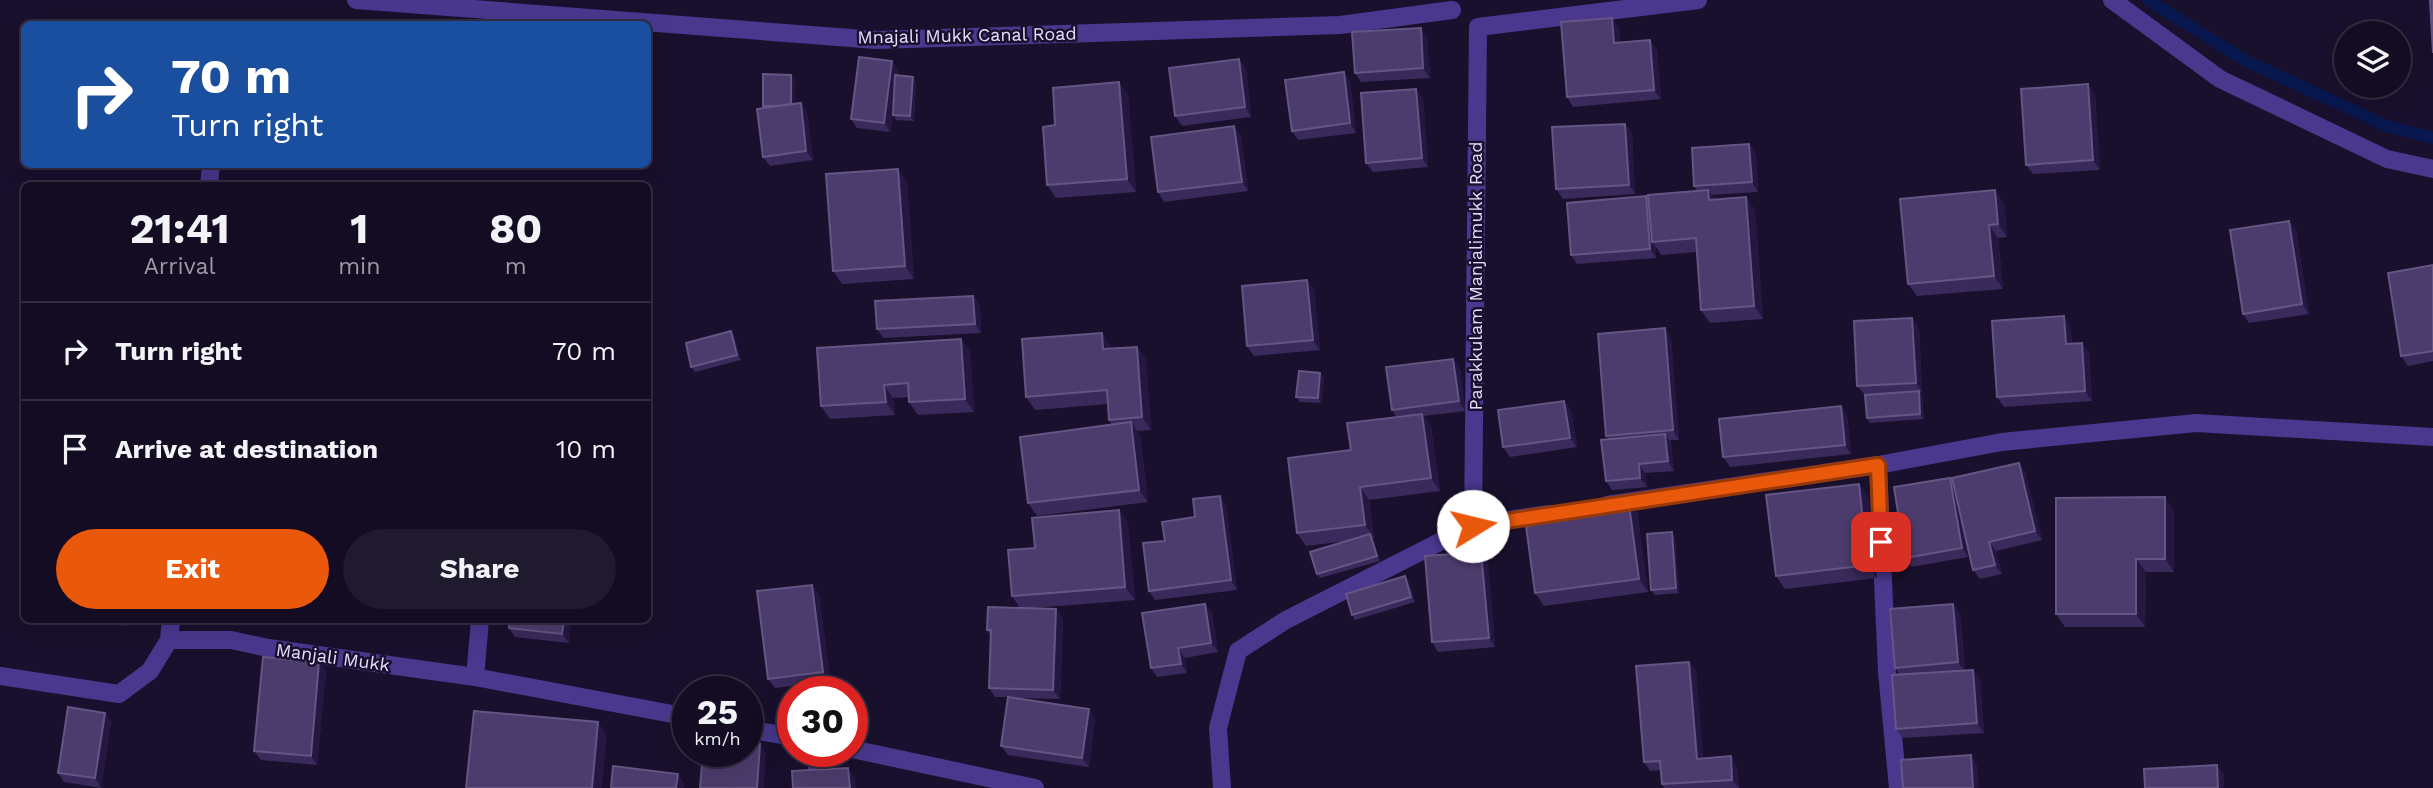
<!DOCTYPE html>
<html lang="en">
<head>
<meta charset="utf-8">
<style>
  body { margin:0; font-family:"Work Sans",sans-serif; background:#201a2f; color:#f1f3f6; height:100vh; display:flex; flex-direction:column; font-size:26px; white-space:nowrap }
  * { box-sizing:border-box; margin:0 }
  p { font-size:23px; color:#9d9ba5 }
  .icon { flex:none; width:38px; height:38px; fill:none; stroke:currentColor; stroke-width:2; stroke-linecap:round; stroke-linejoin:round }
  .map { position:relative; flex:1; overflow:hidden }
  .panel { position:absolute; left:21px; top:182px; width:630px; height:441px; display:flex; flex-direction:column; background:#130c22; border-radius:10px; box-shadow:0 7px 28px #0002,0 0 0 2px #322c40 }
  .panel>* { flex:none }
  .guide { position:absolute; left:21px; top:21px; width:630px; height:147px; border-radius:10px; box-shadow:0 7px 28px #0002,0 0 0 2px #322c40; background:#1a4fa0; color:#fff; overflow:hidden }
  .controls { position:absolute; left:2334px; top:21px; display:grid; gap:14px }
  .controls a { display:grid; place-items:center; width:77px; height:77px; border-radius:50%; background:#130c22; box-shadow:0 7px 28px #0002,0 0 0 2px #322c40; font-size:35px }
  .speed { position:absolute; left:672px; top:676px; display:flex; gap:14px; font-size:35px; font-weight:700; text-align:center }
  .speed>* { display:grid; place-content:center; width:91px; height:91px; border-radius:50%; background:#130c22; box-shadow:0 7px 28px #0002,0 0 0 2px #322c40; line-height:1 }
  .speed small { font-size:18px; font-weight:400 }
  .speed .limit { border:10px solid #d22; background:#fff; color:#111 }
  .pin { position:absolute; display:grid; place-items:center; width:60px; height:60px; color:#fff; margin:-30px; border-radius:14px; box-shadow:0 4px 10px #0006 }
  .me { position:absolute; width:77px; margin:-38px; rotate:81deg; stroke-linejoin:round; filter:drop-shadow(0 0 5px #0008) }
  .turn { display:flex; align-items:center; gap:24px; height:147px; padding:0 35px; font-size:32px }
  .turn .icon { width:91px; height:91px; stroke-width:2.5 }
  .turn b { display:block; font-size:49px; line-height:60px }
  .eta { display:flex; justify-content:space-evenly; align-items:center; height:119px; text-align:center }
  .eta b { font-size:42px; font-weight:700; line-height:49px }
  .button { display:flex; gap:14px; margin-top:auto; padding:14px 35px }
  .button a { flex:1; height:80px; border-radius:42px; background:#ea580c; color:#fff; font-size:28px; font-weight:700; line-height:80px; text-align:center }
  .button a+a { background:#201a2f; color:#f1f3f6 }
  ul { padding:0; list-style:none }
  li { display:flex; align-items:center; gap:21px; height:98px; padding:0 35px; border-top:2px solid #322c40 }
  li div { flex:1 }
  li b { display:block; font-size:26px }
  li em { font-style:normal }
  .map>svg:first-child { display:block }
  .lines { fill:none; stroke-linecap:round; stroke-linejoin:round }
  .stream { stroke:#08174e; stroke-width:12 }
  .minor { stroke:#49388e; stroke-width:18 }
  .wall { fill:#3a295b }
  .shaded-wall { fill:#251741 }
  .building { fill:#4c3c6d; stroke:#645584; stroke-width:2 }
  .route-casing { stroke:#983908; stroke-width:18 }
  .route { stroke:#ea580c; stroke-width:12 }
  .labels { text-anchor:middle; dominant-baseline:central; stroke-width:5; stroke-linejoin:round; paint-order:stroke }
  .street-label { font-size:18px; fill:#e5dcff; stroke:#19102d }
</style>
</head>
<body>
<div class="map">
<svg width="2433" height="788" viewBox="0 0 2433 788">
  <rect width="100%" height="100%" fill="#19102d"/>
  <g class="lines">
    <path class="stream" d="M 2148,0 L 2246,61 L 2387,126 L 2433,138"/>
    <path class="minor" d="M 356,0 L 877,40 L 1340,25 L 1452,10
      M 2112,0 L 2220,79 L 2387,159 L 2433,169
      M 1478,27 L 1698,0
      M 209,186 L 211,164
      M 1878,465 L 1887,672 L 1898,788
      M 1607,505 L 1878,465 L 2002,442 L 2196,423 L 2433,437
      M 1473,525 L 1478,27
      M 169,640 L 171,620
      M 0,676 L 119,694 L 150,671 L 169,640 L 231,640 L 268,648 L 475,677 L 688,717
      M 475,677 L 480,620
      M 747,729 L 793,737
      M 852,749 L 1035,788
      M 815,788 L 819,751
      M 1222,788 L 1218,728 L 1238,651 L 1286,620 L 1473,525 L 1549,514"/>
  </g>
  <path class="wall" d="M 1619,27 L 1620,43 L 1657,49 L 1661,99 L 1573,107 L 1567,97 Z
    M 1427,37 L 1430,78 L 1361,82 L 1355,73 Z
    M 1239,59 L 1246,69 L 1251,117 L 1182,126 L 1175,116 Z
    M 892,61 L 898,71 L 898,76 L 913,77 L 916,82 L 914,121 L 896,120 L 893,113 L 890,132 L 857,128 L 851,119 Z
    M 795,80 L 794,104 L 801,103 L 807,112 L 813,160 L 770,166 L 763,157 L 764,108 L 763,106 Z
    M 1350,81 L 1356,133 L 1298,140 L 1292,131 Z
    M 2095,94 L 2100,170 L 2033,174 L 2026,165 Z
    M 1128,95 L 1136,192 L 1056,198 L 1047,185 Z
    M 1423,98 L 1428,167 L 1373,172 L 1366,163 Z
    M 1625,124 L 1632,133 L 1635,194 L 1563,199 L 1556,189 Z
    M 1241,135 L 1248,191 L 1164,202 L 1158,192 Z
    M 1756,154 L 1758,192 L 1711,195 L 1715,200 L 1746,197 L 1755,210 L 1763,319 L 1710,323 L 1701,310 L 1697,252 L 1661,255 L 1656,247 L 1656,258 L 1577,264 L 1571,255 L 1648,200 L 1697,191 L 1694,186 Z
    M 907,182 L 914,279 L 842,284 L 833,271 Z
    M 2004,203 L 2007,237 L 1998,238 L 2003,289 L 1917,296 L 1908,284 Z
    M 2289,221 L 2296,230 L 2309,314 L 2249,323 L 2243,314 Z
    M 2433,265 L 2433,361 L 2408,366 L 2401,356 Z
    M 1314,289 L 1320,350 L 1254,356 L 1247,346 Z
    M 973,296 L 980,305 L 981,333 L 883,338 L 877,329 Z
    M 2064,316 L 2070,326 L 2072,344 L 2089,352 L 2092,401 L 2004,407 L 1997,397 Z
    M 1919,327 L 1922,392 L 1920,392 L 1922,396 L 1924,419 L 1870,423 L 1867,418 L 1865,395 L 1857,386 Z
    M 731,331 L 734,336 L 741,360 L 695,372 L 691,367 Z
    M 1671,338 L 1679,440 L 1670,440 L 1671,443 L 1674,471 L 1645,473 L 1647,487 L 1612,490 L 1606,481 L 1608,439 L 1606,436 Z
    M 961,339 L 970,352 L 974,412 L 918,415 L 909,402 L 909,397 L 893,398 L 895,415 L 830,419 L 821,406 Z
    M 1111,346 L 1111,349 L 1137,347 L 1146,360 L 1151,430 L 1137,431 L 1140,435 L 1148,502 L 1037,516 L 1028,503 L 1112,425 L 1109,420 L 1108,404 L 1035,410 L 1026,397 Z
    M 1453,359 L 1460,368 L 1465,411 L 1424,416 L 1431,427 L 1440,491 L 1369,500 L 1374,538 L 1373,538 L 1380,561 L 1320,578 L 1317,574 L 1347,541 L 1306,546 L 1297,533 L 1351,450 L 1396,417 L 1392,410 Z
    M 1320,373 L 1324,378 L 1321,403 L 1300,402 L 1296,397 Z
    M 1571,410 L 1577,447 L 1510,457 L 1503,447 Z
    M 1847,415 L 1851,454 L 1730,467 L 1723,457 Z
    M 2025,472 L 2042,540 L 1996,551 L 2002,574 L 1980,579 L 1973,570 L 1963,526 L 1968,557 L 1911,567 L 1905,558 L 1953,483 Z
    M 1859,484 L 1868,497 L 1877,578 L 1785,589 L 1776,576 Z
    M 1220,496 L 1226,505 L 1237,590 L 1155,600 L 1149,591 L 1165,541 L 1195,517 Z
    M 1119,510 L 1128,523 L 1135,600 L 1033,608 L 1056,609 L 1063,619 L 1060,699 L 1010,698 L 1095,718 L 1089,767 L 1008,755 L 1001,746 L 1008,697 L 995,697 L 989,688 L 990,635 L 987,630 L 1020,608 L 1012,596 L 1035,548 Z
    M 1637,510 L 1648,592 L 1544,606 L 1535,593 Z
    M 2174,510 L 2174,572 L 2146,572 L 2145,627 L 2065,627 L 2056,614 Z
    M 1672,532 L 1675,537 L 1679,593 L 1655,595 L 1651,590 Z
    M 1488,561 L 1495,647 L 1438,652 L 1432,642 Z
    M 1405,576 L 1409,581 L 1415,602 L 1355,620 L 1352,615 Z
    M 819,594 L 830,681 L 775,688 L 768,679 Z
    M 1205,604 L 1212,613 L 1218,652 L 1185,658 L 1187,673 L 1157,677 L 1151,668 Z
    M 1960,613 L 1965,670 L 1980,679 L 1984,733 L 1903,738 L 1896,729 L 1900,675 L 1895,668 Z
    M 78,620 L 128,620 L 127,626 Z
    M 571,620 L 569,643 L 515,637 L 509,628 Z
    M 319,662 L 326,671 L 317,765 L 261,760 L 254,751 Z
    M 1689,662 L 1696,671 L 1703,758 L 1737,766 L 1739,788 L 1664,788 L 1662,784 L 1661,770 L 1650,771 L 1644,762 Z
    M 105,713 L 111,722 L 101,788 L 64,782 L 58,773 Z"/>
  <path class="shaded-wall" d="M 1612,18 L 1619,27 L 1620,52 L 1614,43 Z
    M 1421,28 L 1427,37 L 1430,78 L 1423,68 Z
    M 1650,40 L 1657,49 L 1661,99 L 1654,90 Z
    M 1239,59 L 1246,69 L 1251,117 L 1245,107 Z
    M 892,61 L 898,71 L 890,132 L 884,123 Z
    M 1344,72 L 1350,81 L 1356,133 L 1350,123 Z
    M 791,75 L 795,80 L 794,111 L 791,107 Z
    M 913,77 L 916,82 L 914,121 L 910,116 Z
    M 1119,82 L 1128,95 L 1136,192 L 1127,179 Z
    M 2088,84 L 2095,94 L 2100,170 L 2093,160 Z
    M 1416,89 L 1423,98 L 1428,167 L 1422,158 Z
    M 801,103 L 807,112 L 813,160 L 806,151 Z
    M 1625,124 L 1632,133 L 1635,194 L 1629,185 Z
    M 1234,126 L 1241,135 L 1248,191 L 1242,182 Z
    M 1749,144 L 1756,154 L 1758,192 L 1752,182 Z
    M 898,169 L 907,182 L 914,279 L 905,266 Z
    M 1708,190 L 1717,203 L 1709,200 Z
    M 1995,190 L 2004,203 L 2007,237 L 1998,224 Z
    M 1646,196 L 1652,206 L 1652,242 L 1656,247 L 1656,258 L 1650,249 Z
    M 1746,197 L 1755,210 L 1763,319 L 1754,306 Z
    M 2289,221 L 2296,230 L 2309,314 L 2302,304 Z
    M 1989,225 L 1998,238 L 2003,289 L 1994,276 Z
    M 1307,280 L 1314,289 L 1320,350 L 1313,340 Z
    M 973,296 L 980,305 L 981,333 L 975,324 Z
    M 2064,316 L 2070,326 L 2072,353 L 2066,344 Z
    M 1912,318 L 1919,327 L 1922,392 L 1916,383 Z
    M 1665,328 L 1671,338 L 1679,440 L 1673,430 Z
    M 731,331 L 734,336 L 741,360 L 737,355 Z
    M 1102,333 L 1111,346 L 1112,362 L 1103,349 Z
    M 961,339 L 970,352 L 974,412 L 965,399 Z
    M 2082,343 L 2089,352 L 2092,401 L 2085,391 Z
    M 1137,347 L 1146,360 L 1151,430 L 1142,417 Z
    M 1453,359 L 1460,368 L 1465,411 L 1459,401 Z
    M 1320,373 L 1324,378 L 1321,403 L 1318,398 Z
    M 884,385 L 893,398 L 895,415 L 886,402 Z
    M 1919,391 L 1922,396 L 1924,419 L 1920,414 Z
    M 1564,401 L 1571,410 L 1577,447 L 1570,438 Z
    M 1841,406 L 1847,415 L 1851,454 L 1845,445 Z
    M 1422,414 L 1431,427 L 1440,491 L 1431,478 Z
    M 1131,422 L 1140,435 L 1148,502 L 1139,490 Z
    M 1665,434 L 1671,443 L 1674,471 L 1668,461 Z
    M 2019,463 L 2025,472 L 2042,540 L 2035,531 Z
    M 1639,464 L 1645,473 L 1647,487 L 1640,478 Z
    M 1950,478 L 1957,488 L 1968,557 L 1962,548 Z
    M 1859,484 L 1868,497 L 1877,578 L 1868,565 Z
    M 1360,487 L 1369,500 L 1374,538 L 1365,525 Z
    M 1220,496 L 1226,505 L 1237,590 L 1231,580 Z
    M 1628,497 L 1637,510 L 1648,592 L 1639,579 Z
    M 2165,497 L 2174,510 L 2174,572 L 2165,559 Z
    M 1119,510 L 1128,523 L 1135,600 L 1125,587 Z
    M 1672,532 L 1675,537 L 1679,593 L 1676,588 Z
    M 1370,534 L 1373,539 L 1380,561 L 1377,556 Z
    M 1989,542 L 1996,551 L 2002,574 L 1995,565 Z
    M 1481,552 L 1488,561 L 1495,647 L 1489,638 Z
    M 2136,559 L 2146,572 L 2145,627 L 2136,614 Z
    M 1405,576 L 1409,581 L 1415,602 L 1411,597 Z
    M 812,585 L 819,594 L 830,681 L 823,672 Z
    M 1205,604 L 1212,613 L 1218,652 L 1211,643 Z
    M 1953,604 L 1960,613 L 1965,672 L 1958,662 Z
    M 1056,609 L 1063,619 L 1060,699 L 1053,690 Z
    M 123,620 L 128,620 L 127,626 Z
    M 564,620 L 571,620 L 569,643 L 562,634 Z
    M 1178,648 L 1185,658 L 1187,673 L 1181,664 Z
    M 319,662 L 326,671 L 317,765 L 311,756 Z
    M 1689,662 L 1696,671 L 1704,768 L 1697,759 Z
    M 1973,670 L 1980,679 L 1984,733 L 1977,723 Z
    M 1089,709 L 1095,718 L 1089,767 L 1082,758 Z
    M 105,713 L 111,722 L 101,788 L 95,778 Z
    M 598,722 L 607,735 L 602,788 L 592,788 Z
    M 760,744 L 766,753 L 764,788 L 757,788 Z
    M 1971,755 L 1977,764 L 1979,788 L 1973,788 Z
    M 1731,756 L 1737,766 L 1739,788 L 1732,780 Z
    M 2217,765 L 2224,774 L 2224,788 L 2218,788 Z
    M 848,768 L 855,777 L 856,788 L 850,788 Z
    M 678,774 L 685,784 L 684,788 L 676,788 Z"/>
  <path class="building" d="M 2430,0 L 2433,0 L 2433,53 Z
    M 1612,18 L 1614,43 L 1650,40 L 1654,90 L 1567,97 L 1561,22 Z
    M 1421,28 L 1423,68 L 1355,73 L 1352,32 Z
    M 859,57 L 892,61 L 884,123 L 851,119 Z
    M 1239,59 L 1245,107 L 1175,116 L 1169,68 Z
    M 1344,72 L 1350,123 L 1292,131 L 1285,80 Z
    M 763,74 L 791,75 L 791,104 L 776,106 L 763,106 Z
    M 895,75 L 913,77 L 910,116 L 893,115 Z
    M 1119,82 L 1127,179 L 1047,185 L 1043,127 L 1055,125 L 1053,88 Z
    M 2088,84 L 2093,160 L 2026,165 L 2021,89 Z
    M 1416,89 L 1422,158 L 1366,163 L 1361,93 Z
    M 801,103 L 806,151 L 763,157 L 757,109 Z
    M 1625,124 L 1629,185 L 1556,189 L 1552,127 Z
    M 1234,126 L 1242,182 L 1158,192 L 1151,137 Z
    M 1749,144 L 1752,182 L 1694,186 L 1692,148 Z
    M 898,169 L 905,266 L 833,271 L 826,174 Z
    M 1708,190 L 1709,200 L 1746,197 L 1754,306 L 1701,310 L 1696,238 L 1652,242 L 1648,195 Z
    M 1995,190 L 1998,224 L 1989,225 L 1994,276 L 1908,284 L 1900,199 Z
    M 1646,196 L 1650,249 L 1571,255 L 1567,203 Z
    M 2289,221 L 2302,304 L 2243,314 L 2230,230 Z
    M 2433,265 L 2433,351 L 2401,356 L 2388,273 Z
    M 1307,280 L 1313,340 L 1247,346 L 1242,286 Z
    M 973,296 L 975,324 L 877,329 L 875,301 Z
    M 2064,316 L 2066,344 L 2082,343 L 2085,391 L 1997,397 L 1992,321 Z
    M 1912,318 L 1916,383 L 1857,386 L 1854,321 Z
    M 1665,328 L 1673,430 L 1606,436 L 1598,334 Z
    M 731,331 L 737,355 L 691,367 L 686,343 Z
    M 1102,333 L 1103,349 L 1137,347 L 1142,417 L 1109,420 L 1107,390 L 1026,397 L 1022,339 Z
    M 961,339 L 965,399 L 909,402 L 908,383 L 884,385 L 886,402 L 821,406 L 817,348 Z
    M 1453,359 L 1459,401 L 1392,410 L 1386,367 Z
    M 1299,371 L 1320,373 L 1318,398 L 1296,397 Z
    M 1919,391 L 1920,414 L 1867,418 L 1865,395 Z
    M 1564,401 L 1570,438 L 1503,447 L 1498,410 Z
    M 1841,406 L 1845,445 L 1723,457 L 1719,419 Z
    M 1422,414 L 1431,478 L 1360,487 L 1365,525 L 1297,533 L 1288,458 L 1351,450 L 1347,423 Z
    M 1131,422 L 1139,490 L 1028,503 L 1020,437 Z
    M 1665,434 L 1668,461 L 1639,464 L 1640,478 L 1606,481 L 1601,440 Z
    M 2019,463 L 2035,531 L 1989,542 L 1995,565 L 1973,570 L 1952,478 Z
    M 1950,478 L 1962,548 L 1905,558 L 1894,487 Z
    M 1859,484 L 1868,565 L 1776,576 L 1766,495 Z
    M 1220,496 L 1231,580 L 1149,591 L 1143,543 L 1165,541 L 1162,522 L 1195,517 L 1193,499 Z
    M 1628,497 L 1639,579 L 1535,593 L 1524,511 Z
    M 2165,497 L 2165,559 L 2136,559 L 2136,614 L 2056,614 L 2056,498 Z
    M 1119,510 L 1125,587 L 1012,596 L 1008,550 L 1035,548 L 1032,518 Z
    M 1672,532 L 1676,588 L 1651,590 L 1647,534 Z
    M 1370,534 L 1377,556 L 1317,574 L 1310,552 Z
    M 1481,552 L 1489,638 L 1432,642 L 1425,556 Z
    M 1405,576 L 1411,597 L 1352,615 L 1346,594 Z
    M 812,585 L 823,672 L 768,679 L 757,591 Z
    M 1205,604 L 1211,643 L 1178,648 L 1181,664 L 1151,668 L 1142,613 Z
    M 1953,604 L 1958,662 L 1895,668 L 1890,609 Z
    M 988,607 L 1056,609 L 1053,690 L 989,688 L 991,630 L 987,630 Z
    M 510,620 L 564,620 L 562,634 L 509,628 Z
    M 263,657 L 319,662 L 311,756 L 254,751 Z
    M 1689,662 L 1697,759 L 1731,756 L 1732,780 L 1662,784 L 1660,761 L 1644,762 L 1636,666 Z
    M 1973,670 L 1977,723 L 1896,729 L 1892,675 Z
    M 1008,697 L 1089,709 L 1082,758 L 1001,746 Z
    M 68,707 L 105,713 L 95,778 L 58,773 Z
    M 474,711 L 598,722 L 592,788 L 466,788 Z
    M 747,743 L 760,744 L 757,788 L 700,788 L 703,751 L 747,751 Z
    M 1971,755 L 1973,788 L 1903,788 L 1901,760 Z
    M 2217,765 L 2218,788 L 2145,788 L 2144,769 Z
    M 613,766 L 678,774 L 676,788 L 611,788 Z
    M 848,768 L 850,788 L 793,788 L 792,771 Z"/>
  <g class="lines">
    <g class="route-casing">
      <path id="route" d="M 1473,526 L 1878,465 L 1881,542"/>
    </g>
    <use href="#route" class="route"/>
  </g>
  <g class="labels">
    <g class="street-label">
      <text transform="translate(967 35) rotate(-1)">Mnajali Mukk Canal Road</text>
      <text transform="translate(1475 276) rotate(-90)">Parakkulam Manjalimukk Road</text>
      <text transform="translate(333 657) rotate(8)">Manjali Mukk</text>
    </g>
  </g>
</svg>
<div class="controls">
<a><svg class="icon" aria-label="layers" viewBox="0 0 24 24"><path d="M12 4l9 5-9 5-9-5zM3 14l9 5 9-5"/></svg></a>
</div>
<div class="speed"><div>25<small>km/h</small></div><div class="limit">30</div></div>
<div class="pin" style="left:1881px;top:542px;background:#d93025"><svg class="icon" aria-label="arrive" viewBox="0 0 24 24"><path d="M6 21V4h12l-3 4 3 4H6"/></svg></div>
<svg class="me" style="left:1473px;top:526px" viewBox="-20 -20 40 40"><circle r="19" fill="#fff"/><path d="M0-13L10 11 0 6-10 11z" fill="#ea580c"/></svg>
<div class="guide">
<div class="turn"><svg class="icon" aria-label="right" viewBox="0 0 24 24"><path d="M7 20v-9h11M14 6l5 5-5 5"/></svg><div><b>70 m</b>Turn right</div></div>
</div>
<section class="panel">
<div class="eta">
<div><b>21:41</b><p>Arrival</p></div>
<div><b>1</b><p>min</p></div>
<div><b>80</b><p>m</p></div>
</div>
<ul>
<li><svg class="icon" aria-label="right" viewBox="0 0 24 24"><path d="M7 20v-9h11M14 6l5 5-5 5"/></svg><div><b>Turn right</b></div><em>70 m</em></li>
<li><svg class="icon" aria-label="arrive" viewBox="0 0 24 24"><path d="M6 21V4h12l-3 4 3 4H6"/></svg><div><b>Arrive at destination</b></div><em>10 m</em></li>
</ul>
<div class="button"><a>Exit</a><a>Share</a></div>
</section>
</div>
</body>
</html>
